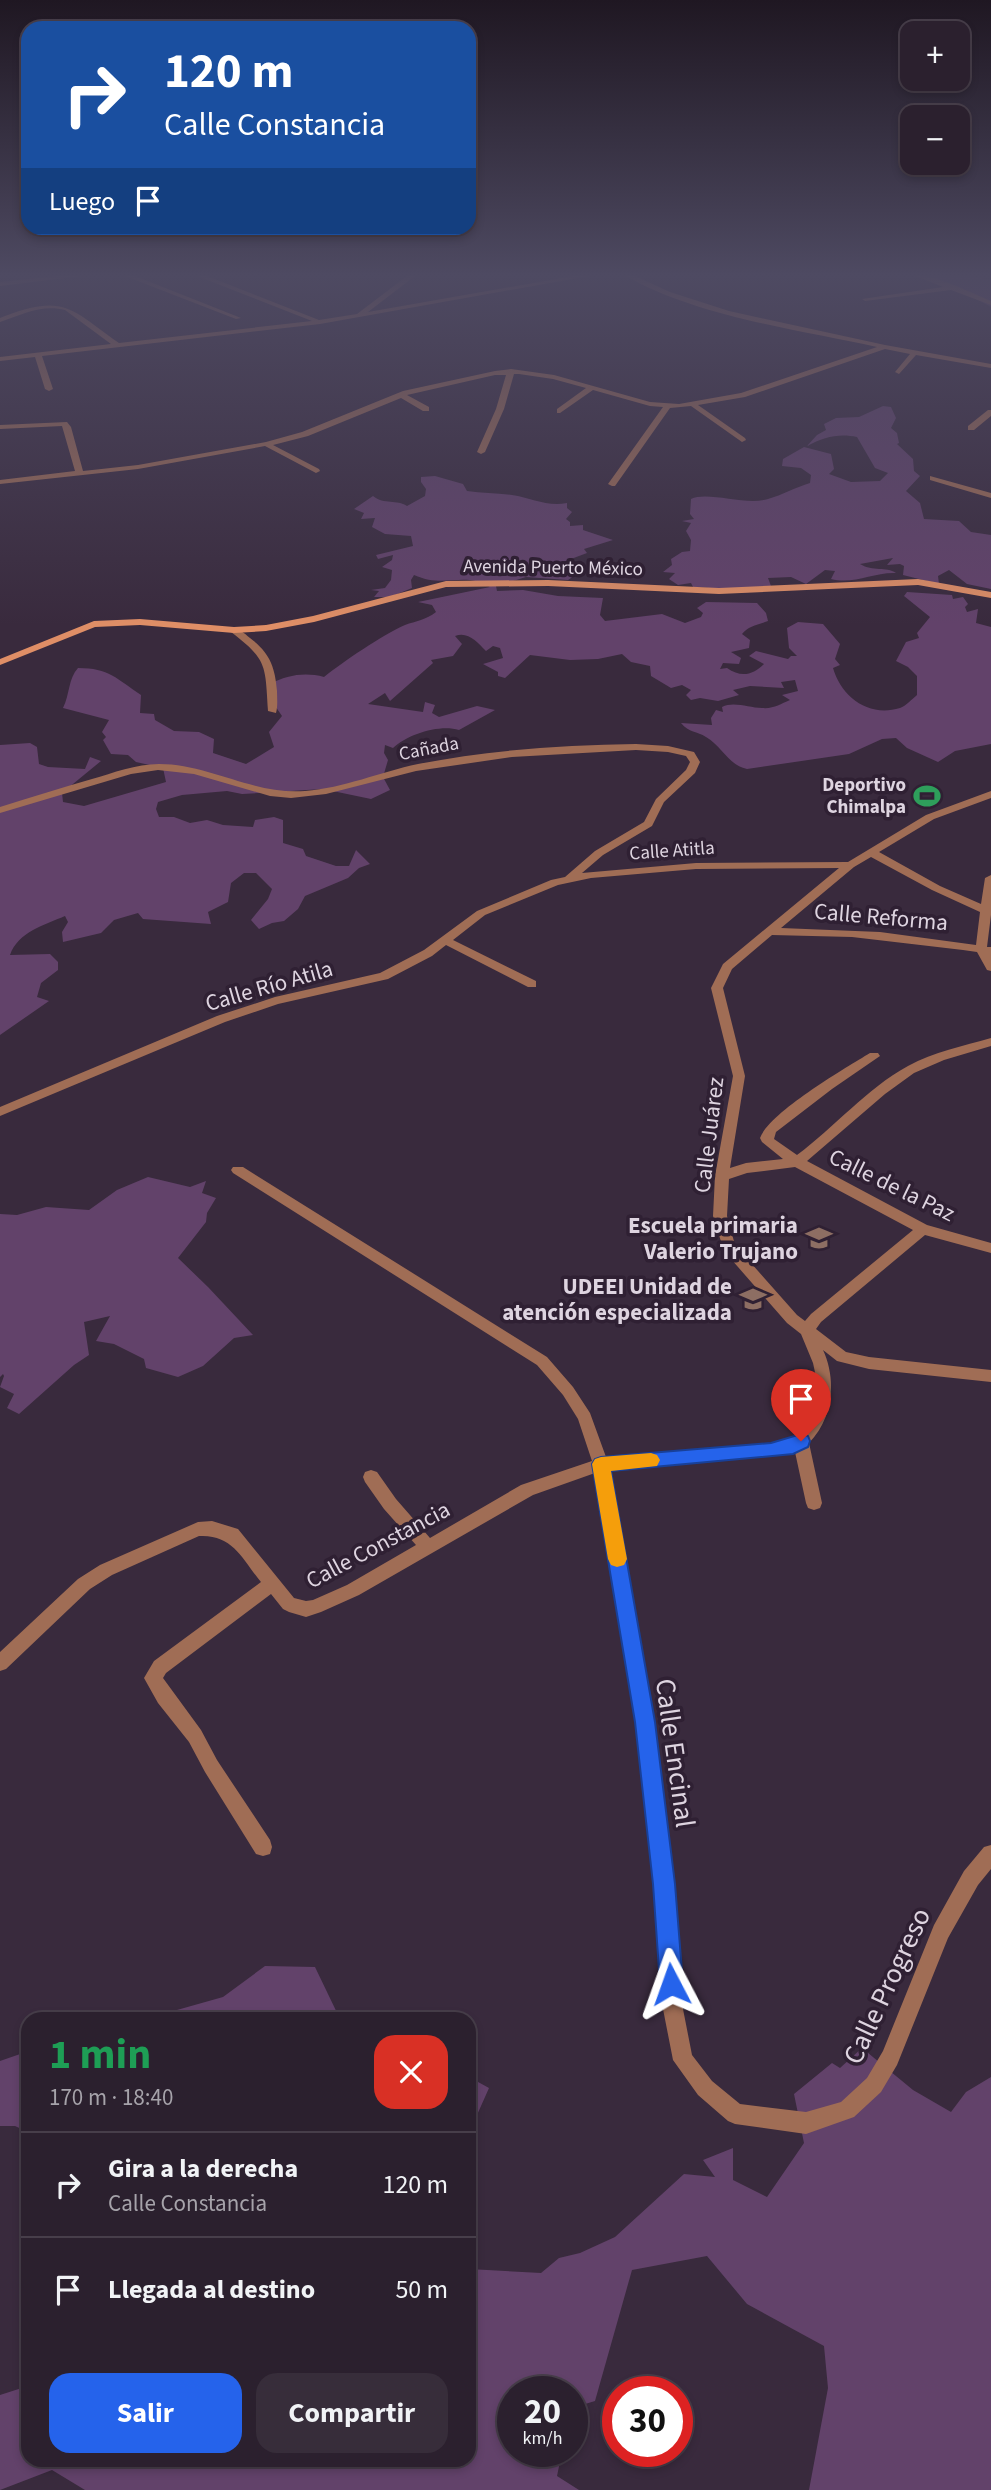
<!DOCTYPE html>
<html lang="es">
<head>
<meta charset="utf-8">
<style>
  body { margin:0; font-family:"Source Sans 3",sans-serif; background:#372d3a; color:#f1f3f6; height:100vh; display:flex; flex-direction:column; font-size:26px; white-space:nowrap }
  * { box-sizing:border-box; margin:0 }
  p { font-size:23px; color:#a6a3aa }
  .icon { flex:none; width:38px; height:38px; fill:none; stroke:currentColor; stroke-width:2; stroke-linecap:round; stroke-linejoin:round }
  .map { position:relative; flex:1; overflow:hidden }
  .sheet { position:absolute; left:21px; top:2012px; width:455px; height:455px; display:flex; flex-direction:column; background:#2b202e; border-radius:21px; box-shadow:0 4px 10px #0003,0 0 0 2px #473e4a }
  .sheet>* { flex:none }
  .guide { position:absolute; left:21px; top:21px; width:455px; height:214px; border-radius:21px; box-shadow:0 4px 10px #0003,0 0 0 2px #473e4a; background:#1a4fa0; color:#fff; overflow:hidden }
  .fabs { position:absolute; left:900px; top:21px; display:grid; gap:14px }
  .fabs a { display:grid; place-items:center; width:70px; height:70px; border-radius:14px; background:#2b202e; box-shadow:0 4px 10px #0003,0 0 0 2px #473e4a; font-size:35px }
  .speed { position:absolute; left:497px; top:2376px; display:flex; gap:14px; font-size:35px; font-weight:700; text-align:center }
  .speed>* { display:grid; place-content:center; width:91px; height:91px; border-radius:50%; background:#2b202e; box-shadow:0 4px 10px #0003,0 0 0 2px #473e4a; line-height:1 }
  .speed small { font-size:18px; font-weight:400 }
  .speed .limit { border:10px solid #d22; background:#fff; color:#111 }
  .pin { position:absolute; display:grid; place-items:center; width:60px; height:60px; color:#fff; margin:-72px -30px; border-radius:50% 50% 50% 0; rotate:-45deg; box-shadow:0 0 7px #0007 }
  .pin .icon { rotate:45deg }
  .me { position:absolute; width:77px; margin:-38px; rotate:356deg; stroke-linejoin:round; filter:drop-shadow(0 0 5px #0008) }
  .turn { display:flex; align-items:center; gap:24px; height:147px; padding:0 28px; font-size:32px }
  .turn .icon { width:91px; height:91px; stroke-width:2.5 }
  .turn b { display:block; font-size:49px; line-height:60px }
  .then { display:flex; align-items:center; height:66px; padding:0 28px; background:#0003; gap:14px; font-size:26px }
  .round { display:grid; place-items:center; flex:none; width:74px; height:74px; border-radius:21px; background:#372d3a }
  .headline { display:flex; align-items:center; justify-content:space-between; height:119px; padding:0 28px }
  h1 { font-size:42px; font-weight:700; line-height:52px; color:#1e9e55 }
  .cta { display:flex; gap:14px; margin-top:auto; padding:14px 28px }
  .cta a { flex:1; height:80px; border-radius:21px; background:#2563eb; color:#fff; font-size:28px; font-weight:700; line-height:80px; text-align:center }
  .cta a+a { background:#372d3a; color:#f1f3f6 }
  ul { padding:0; list-style:none }
  li { display:flex; align-items:center; gap:21px; height:105px; padding:0 28px; border-top:2px solid #473e4a }
  li div { flex:1 }
  li b { display:block; font-size:26px }
  li em { font-style:normal }
  .map>svg:first-child { display:block }
  .green { fill:#62426a }
  .lines { fill:none; stroke-linecap:round; stroke-linejoin:round }
  .street { fill:#a06d55; fill-rule:evenodd }
  .secondary { fill:#df8e66; fill-rule:evenodd }
  .route { fill:#2563eb; stroke:#184099; stroke-width:2 }
  .slow { fill:#f59e0b }
  .labels { text-anchor:middle; dominant-baseline:central; stroke-width:7; stroke-linejoin:round; paint-order:stroke }
  .far-street-label { font-size:19px; fill:#ded4e0; stroke:#2f2033 }
  .far-poi-label { font-size:19px; font-weight:bold; fill:#ded4e0; stroke:#2f2033; text-anchor:end }
  .street-label { font-size:23px; fill:#ded4e0; stroke:#2f2033 }
  .poi-label { font-size:23px; font-weight:bold; fill:#ded4e0; stroke:#2f2033; text-anchor:end }
  .near-street-label { font-size:28px; fill:#ded4e0; stroke:#2f2033 }
</style>
</head>
<body>
<div class="map">
<svg width="991" height="2490" viewBox="0 0 991 2490">
  <rect width="100%" height="100%" fill="#392a3d"/>
  <path class="green" d="M 917,276 L 969,276 L 991,280 L 991,307 L 971,296 Z
    M 883,406 L 891,407 L 896,418 L 891,428 L 897,433 L 899,443 L 897,444 L 913,459 L 914,471 L 920,476 L 906,491 L 920,503 L 924,519 L 959,521 L 971,532 L 991,535 L 991,589 L 967,584 L 949,570 L 938,576 L 939,584 L 903,575 L 904,566 L 900,564 L 887,565 L 893,558 L 860,564 C 873,572 886,566 896,573 C 873,572 854,585 831,579 L 835,571 L 825,570 L 806,584 L 791,577 L 768,578 L 771,586 C 740,600 724,587 693,587 L 691,583 L 678,585 L 669,579 L 675,573 L 663,572 L 672,565 L 671,559 L 682,552 L 690,551 L 691,540 L 686,531 L 691,523 L 682,521 L 694,519 L 690,514 L 691,499 C 708,491 746,506 768,499 C 782,495 796,487 810,483 L 811,475 L 801,468 L 782,466 L 783,459 L 804,447 L 831,454 L 834,469 L 829,474 L 851,482 L 880,481 L 888,473 L 875,468 L 857,437 C 839,433 824,437 807,446 L 817,435 L 826,430 L 824,424 L 836,418 L 859,417 Z
    M 435,476 L 463,484 L 467,491 C 482,493 497,493 512,495 C 532,498 547,507 567,503 L 567,508 L 572,512 L 566,519 L 570,522 L 570,526 L 583,525 L 583,530 L 613,540 L 584,549 L 587,553 L 563,562 L 562,565 L 579,573 L 568,580 L 526,577 L 496,586 L 497,591 L 523,590 L 558,596 L 603,598 L 600,615 L 605,621 L 662,614 L 685,623 L 701,617 L 703,613 L 697,608 L 706,602 L 757,603 L 766,613 L 768,621 C 758,625 748,626 742,634 L 750,640 L 749,648 L 731,652 L 741,658 L 739,664 L 723,663 L 720,669 L 727,668 C 741,678 753,675 764,664 L 749,656 L 756,651 L 788,659 L 791,656 L 797,656 L 789,648 L 787,628 L 798,622 L 823,624 L 840,644 L 835,659 L 840,665 L 833,668 C 841,696 868,718 900,708 C 906,706 912,699 917,695 L 917,676 L 908,667 L 896,661 L 906,642 L 919,638 L 917,633 L 930,617 L 904,596 L 907,592 L 952,595 L 953,599 L 963,597 L 968,604 L 965,607 L 967,612 L 978,609 L 976,623 L 991,627 L 991,744 L 955,751 L 938,762 L 907,748 L 896,738 L 882,739 L 849,754 L 747,769 C 728,765 723,747 706,737 C 697,731 689,733 681,723 L 712,725 L 711,718 L 716,710 L 723,712 L 722,707 C 734,701 749,708 762,708 C 774,709 780,704 790,700 L 782,695 L 798,691 L 795,680 L 781,682 L 784,688 L 750,686 L 733,690 L 739,695 L 718,701 L 700,698 L 691,700 L 686,695 L 691,690 L 682,685 L 671,688 L 651,676 L 650,666 L 631,662 L 622,654 L 598,659 L 570,660 L 530,655 L 505,678 L 498,676 L 498,672 L 483,664 L 503,658 L 500,648 L 493,646 L 486,651 C 477,642 468,631 455,636 L 462,644 L 453,656 L 431,660 L 433,663 L 390,701 L 385,693 L 368,704 L 423,712 L 425,702 L 435,705 L 432,713 L 439,717 L 477,706 L 495,710 L 459,730 C 440,724 408,734 393,748 L 385,745 L 384,753 L 388,760 L 383,777 L 390,790 L 371,799 L 323,789 L 242,794 L 227,791 L 182,795 L 158,802 L 156,809 L 159,817 L 174,817 L 190,823 L 207,820 L 223,825 L 253,827 L 255,820 L 274,817 L 283,820 L 283,843 L 303,849 L 306,856 L 336,866 L 349,866 L 356,850 L 370,864 L 359,868 L 348,878 L 305,896 L 298,909 L 284,921 L 272,923 L 259,929 L 251,920 L 268,899 L 272,889 L 256,873 L 244,873 L 231,883 L 228,902 L 208,912 L 211,924 L 143,919 L 138,913 L 114,920 L 101,933 L 63,942 L 62,932 L 68,922 L 65,916 C 44,925 18,932 10,955 L 50,954 L 58,962 L 58,970 L 41,983 L 37,997 L 49,1001 L 0,1035 L 0,745 L 30,743 L 37,747 L 39,764 L 48,767 L 85,769 L 90,757 L 101,761 L 62,793 L 63,802 L 84,806 L 166,782 L 163,768 L 136,762 L 128,755 L 111,754 L 103,740 L 106,737 L 102,732 L 109,720 L 63,708 C 70,694 68,679 78,668 C 109,668 117,679 141,695 L 140,713 L 154,714 L 155,720 L 174,731 L 199,732 L 214,739 L 213,753 L 246,764 L 274,747 L 269,732 L 282,716 L 267,694 L 270,684 C 287,675 305,672 324,677 C 343,662 382,635 405,625 C 416,621 426,620 436,612 L 432,605 L 418,602 L 490,587 C 464,571 445,589 414,575 L 411,580 L 412,588 L 390,597 L 374,597 L 379,591 L 371,590 L 385,588 L 391,580 L 392,570 L 382,567 L 392,560 L 393,555 L 378,559 L 376,555 L 413,546 L 411,536 L 385,534 L 372,527 L 375,518 L 361,519 L 364,513 L 354,509 L 373,496 C 384,505 397,499 407,506 L 425,496 L 426,489 L 421,482 L 421,477 Z
    M 148,1177 L 190,1187 L 206,1181 L 202,1193 L 216,1198 L 207,1213 L 206,1222 L 178,1258 L 208,1287 L 253,1335 L 234,1338 L 203,1366 L 178,1377 L 146,1368 L 144,1359 L 114,1344 L 96,1341 L 110,1316 L 84,1322 L 89,1355 L 74,1365 L 19,1414 L 7,1408 L 14,1394 L 0,1387 L 4,1376 L 3,1374 L 0,1377 L 0,1214 L 17,1215 L 46,1207 L 89,1210 L 117,1190 Z
    M 265,1966 L 315,1967 L 340,2019 L 145,2019 L 223,1997 Z
    M 862,2048 L 913,2090 L 951,2112 L 966,2092 L 991,2077 L 991,2490 L 809,2490 L 828,2388 L 824,2346 L 747,2304 L 707,2256 L 632,2270 L 595,2401 L 572,2408 L 572,2392 L 513,2392 L 513,2452 L 562,2452 L 557,2476 L 579,2490 L 85,2490 L 52,2470 L 0,2490 L 0,2395 L 28,2386 L 28,2460 L 469,2460 L 469,2269 L 541,2273 L 559,2258 L 580,2253 L 615,2237 L 684,2174 L 715,2177 L 703,2160 L 733,2148 L 733,2180 L 767,2197 L 804,2143 L 794,2094 L 832,2063 L 840,2068 Z
    M 26,2052 L 28,2058 L 28,2132 L 15,2126 L 0,2126 L 0,2061 Z
    M 469,2077 L 489,2088 L 477,2115 L 469,2120 Z"/>
  <g class="lines">
    <path class="street" d="M 57,276 L 82,276 L 0,286 L 0,282 Z
      M 125,276 L 135,276 L 241,318 L 236,319 Z
      M 197,276 L 207,276 L 319,320 L 357,314 L 407,276 L 415,276 L 368,312 L 573,276 L 589,276 L 320,324 L 42,356 L 53,389 L 49,391 L 45,389 L 35,357 L 0,361 L 0,357 L 111,344 L 65,310 C 42,304 21,315 0,322 L 0,318 L 5,316 C 65,293 72,310 119,343 L 312,321 Z
      M 626,276 L 635,276 L 670,292 L 729,311 L 885,345 L 991,364 L 991,368 L 916,355 L 899,374 L 895,372 L 910,354 L 885,349 L 745,397 L 698,405 L 745,438 L 746,440 L 742,442 L 691,406 L 670,408 L 615,486 L 612,486 L 608,484 L 663,407 L 650,406 L 593,390 L 560,413 L 557,413 L 557,409 L 586,388 L 553,379 L 519,374 L 514,374 L 504,409 L 485,452 L 481,454 L 477,452 L 496,409 L 506,375 L 495,375 L 407,395 L 429,407 L 429,411 L 423,411 L 401,398 L 308,436 L 273,445 L 319,469 L 320,471 L 316,473 L 265,446 L 138,469 L 0,484 L 0,480 L 75,471 L 62,426 L 0,429 L 0,425 L 67,422 L 71,427 L 83,471 L 138,465 L 266,442 L 302,432 L 403,391 L 495,371 L 511,369 L 554,375 L 650,402 L 679,404 L 741,393 L 877,347 C 799,330 695,316 626,276 Z
      M 916,276 C 941,276 968,292 991,301 L 991,305 L 951,290 L 865,301 L 862,299 L 943,287 Z
      M 988,410 L 991,410 L 991,416 L 974,430 L 968,430 L 968,426 Z
      M 930,476 L 991,493 L 991,498 L 930,480 Z
      M 231,628 C 239,628 244,633 250,638 C 270,653 275,667 277,691 C 277,698 278,706 276,713 L 268,711 C 265,666 268,660 231,632 Z
      M 636,744 L 668,746 L 694,752 L 700,762 L 695,773 L 664,802 L 652,826 L 603,855 L 582,873 L 696,863 L 848,862 L 926,815 L 991,791 L 991,798 L 934,819 L 879,852 L 940,886 L 981,904 L 985,878 L 991,875 L 991,915 L 987,947 L 991,947 L 991,971 L 987,970 L 977,952 L 963,950 L 852,937 L 772,935 L 732,969 L 723,988 L 745,1076 L 730,1168 L 746,1163 L 783,1159 L 762,1142 L 760,1138 C 770,1112 844,1069 870,1053 L 878,1053 L 880,1056 L 832,1089 L 776,1132 L 774,1139 L 797,1155 C 835,1127 866,1089 908,1066 C 934,1052 963,1046 991,1038 L 991,1046 L 944,1060 L 914,1073 L 885,1094 L 807,1161 L 927,1225 L 991,1243 L 991,1253 L 925,1235 L 821,1322 L 816,1329 L 846,1352 L 869,1357 L 991,1370 L 991,1382 L 869,1369 L 837,1361 L 823,1350 C 837,1380 833,1419 809,1443 L 822,1503 L 820,1508 L 814,1510 L 808,1508 L 806,1503 L 795,1452 L 771,1456 L 610,1470 L 654,1722 L 674,1884 L 683,2009 L 692,2055 L 712,2081 L 740,2104 L 806,2112 L 841,2102 L 867,2078 L 883,2051 L 934,1925 L 964,1871 L 984,1847 L 991,1845 L 991,1869 L 978,1885 L 948,1938 L 897,2065 L 881,2092 L 854,2117 L 806,2134 L 735,2124 L 728,2121 L 698,2095 L 673,2060 L 663,2009 L 654,1884 L 636,1722 L 595,1473 L 533,1495 L 359,1595 L 321,1612 L 306,1617 L 289,1612 L 283,1609 L 271,1594 L 166,1673 L 163,1678 L 201,1730 L 217,1760 L 270,1840 L 272,1847 L 270,1854 L 263,1856 L 256,1854 L 205,1772 L 189,1742 L 158,1703 L 144,1678 L 154,1661 L 261,1582 C 242,1559 233,1534 199,1536 L 112,1575 L 90,1589 L 6,1669 L 0,1671 L 0,1652 L 78,1579 L 100,1565 L 198,1522 L 212,1521 L 238,1529 L 294,1598 L 306,1601 L 313,1600 L 347,1585 L 416,1545 L 384,1509 L 365,1482 L 363,1477 L 365,1472 L 371,1470 L 377,1472 L 396,1499 L 430,1538 L 521,1485 L 592,1461 L 578,1419 L 563,1395 L 537,1365 L 233,1173 L 231,1170 L 233,1167 L 243,1167 L 547,1357 L 573,1387 L 590,1413 L 606,1457 L 771,1444 L 790,1440 L 807,1423 L 815,1397 L 816,1377 L 813,1363 L 801,1334 L 787,1323 L 724,1251 L 713,1216 L 715,1176 L 733,1076 L 711,988 L 723,964 L 839,868 L 696,869 L 591,878 L 558,885 L 485,915 L 453,940 L 536,981 L 536,987 L 528,987 L 446,945 L 432,956 L 388,979 L 278,1004 L 225,1022 L 0,1116 L 0,1107 L 217,1016 L 275,997 L 380,973 L 424,950 L 477,911 L 551,880 L 565,877 L 595,851 L 644,822 L 656,799 L 686,770 L 690,762 L 686,756 L 668,752 L 636,750 L 512,757 L 416,771 L 326,794 L 291,798 L 270,796 L 194,774 L 158,770 L 131,774 L 0,813 L 0,807 C 31,797 61,788 92,779 C 113,773 136,764 159,764 C 209,764 254,795 305,791 C 344,788 380,772 418,764 C 490,750 563,745 636,744 ZM 871,857 L 932,890 L 980,912 L 976,945 L 880,932 L 781,928 L 854,867 ZM 795,1167 L 913,1230 L 811,1314 L 805,1321 L 797,1315 L 735,1245 L 727,1216 L 729,1179 L 747,1173 Z"/>
    <path class="secondary" d="M 918,579 L 991,592 L 991,598 L 918,585 L 719,594 L 548,586 L 446,587 L 314,622 L 266,631 L 234,633 L 140,625 L 95,627 L 0,665 L 0,659 L 94,621 L 140,619 L 234,627 L 266,625 L 313,616 L 446,581 L 548,580 L 719,588 Z"/>
  </g>
  <linearGradient id="sky" x2="0" y2="1"><stop stop-color="#1f1722"/><stop offset="0.44" stop-color="#4e4a62"/><stop offset="1" stop-color="#4e4a62" stop-opacity="0"/></linearGradient>
  <rect width="991" height="625" fill="url(#sky)"/>
  <path class="route" d="M 801,1434 L 808,1436 L 810,1441 L 808,1447 L 793,1454 L 611,1471 L 655,1722 L 675,1884 L 683,1984 L 679,1993 L 671,1996 L 663,1993 L 660,1984 L 653,1884 L 635,1722 L 592,1464 L 595,1459 L 601,1457 L 771,1443 Z"/>
  <path class="slow" d="M 651,1453 L 657,1455 L 660,1460 L 657,1466 L 611,1471 L 627,1559 L 624,1565 L 617,1567 L 611,1565 L 608,1559 L 592,1464 L 595,1459 L 601,1457 Z"/>
  <defs>
    <g id="stadium-bare" transform="scale(2.1)"><path d="M0-5a6.5 5 0 1 0 0 10a6.5 5 0 1 0 0-10ZM-3.5-1.8h7v3.6h-7Z" fill="#2e9e5b" stroke="#2f2033" stroke-width="2.5" paint-order="stroke"/></g>
    <g id="school-bare" transform="scale(2.1)"><path d="M0-5L7-2L0 1L-7-2ZM-4 1L0 2.5L4 1V4Q0 6-4 4Z" fill="#8d6e63" stroke="#2f2033" stroke-width="2.5" paint-order="stroke"/></g>
  </defs>
  <g fill-rule="evenodd">
    <use href="#stadium-bare" x="927" y="796"/>
    <use href="#school-bare" x="819" y="1238"/>
    <use href="#school-bare" x="753" y="1299"/>
  </g>
  <g class="labels">
    <g class="far-street-label">
      <text transform="translate(553 568) rotate(1)">Avenida Puerto México</text>
      <text transform="translate(429 749) rotate(-11)">Cañada</text>
      <text transform="translate(672 851) rotate(-4)">Calle Atitla</text>
    </g>
    <g class="far-poi-label">
      <text x="906" y="785">Deportivo<tspan x="906" dy="22">Chimalpa</tspan></text>
    </g>
    <g class="street-label">
      <text transform="translate(881 917) rotate(5)">Calle Reforma</text>
      <text transform="translate(269 986) rotate(-16)">Calle Río Atila</text>
      <text transform="translate(709 1135) rotate(-83)">Calle Juárez</text>
      <text transform="translate(892 1185) rotate(26)">Calle de la Paz</text>
      <text transform="translate(378 1545) rotate(-28)">Calle Constancia</text>
    </g>
    <g class="poi-label">
      <text x="798" y="1225">Escuela primaria<tspan x="798" dy="26">Valerio Trujano</tspan></text>
      <text x="732" y="1286">UDEEI Unidad de<tspan x="732" dy="26">atención especializada</tspan></text>
    </g>
    <g class="near-street-label">
      <text transform="translate(675 1753) rotate(82)">Calle Encinal</text>
      <text transform="translate(887 1986) rotate(-65)">Calle Progreso</text>
    </g>
  </g>
</svg>
<div class="fabs">
<a>+</a>
<a>−</a>
</div>
<div class="speed"><div>20<small>km/h</small></div><div class="limit">30</div></div>
<div class="pin" style="left:801px;top:1441px;background:#d93025"><svg class="icon" aria-label="arrive" viewBox="0 0 24 24"><path d="M6 21V4h12l-3 4 3 4H6"/></svg></div>
<svg class="me" style="left:671px;top:1984px" viewBox="-20 -20 40 40"><path d="M0-17L14 15 0 8-14 15z" fill="#2563eb" stroke="#fff" stroke-width="4"/></svg>
<div class="guide">
<div class="turn"><svg class="icon" aria-label="right" viewBox="0 0 24 24"><path d="M7 20v-9h11M14 6l5 5-5 5"/></svg><div><b>120 m</b>Calle Constancia</div></div>
<div class="then">Luego<svg class="icon" aria-label="arrive" viewBox="0 0 24 24"><path d="M6 21V4h12l-3 4 3 4H6"/></svg></div>
</div>
<section class="sheet">
<div class="headline"><div><h1>1 min</h1><p>170 m · 18:40</p></div><a class="round" style="background:#d93025;color:#fff"><svg class="icon" aria-label="close" viewBox="0 0 24 24"><path d="M6 6l12 12M18 6L6 18"/></svg></a></div>
<ul>
<li><svg class="icon" aria-label="right" viewBox="0 0 24 24"><path d="M7 20v-9h11M14 6l5 5-5 5"/></svg><div><b>Gira a la derecha</b><p>Calle Constancia</p></div><em>120 m</em></li>
<li><svg class="icon" aria-label="arrive" viewBox="0 0 24 24"><path d="M6 21V4h12l-3 4 3 4H6"/></svg><div><b>Llegada al destino</b></div><em>50 m</em></li>
</ul>
<div class="cta"><a>Salir</a><a>Compartir</a></div>
</section>
</div>
</body>
</html>
